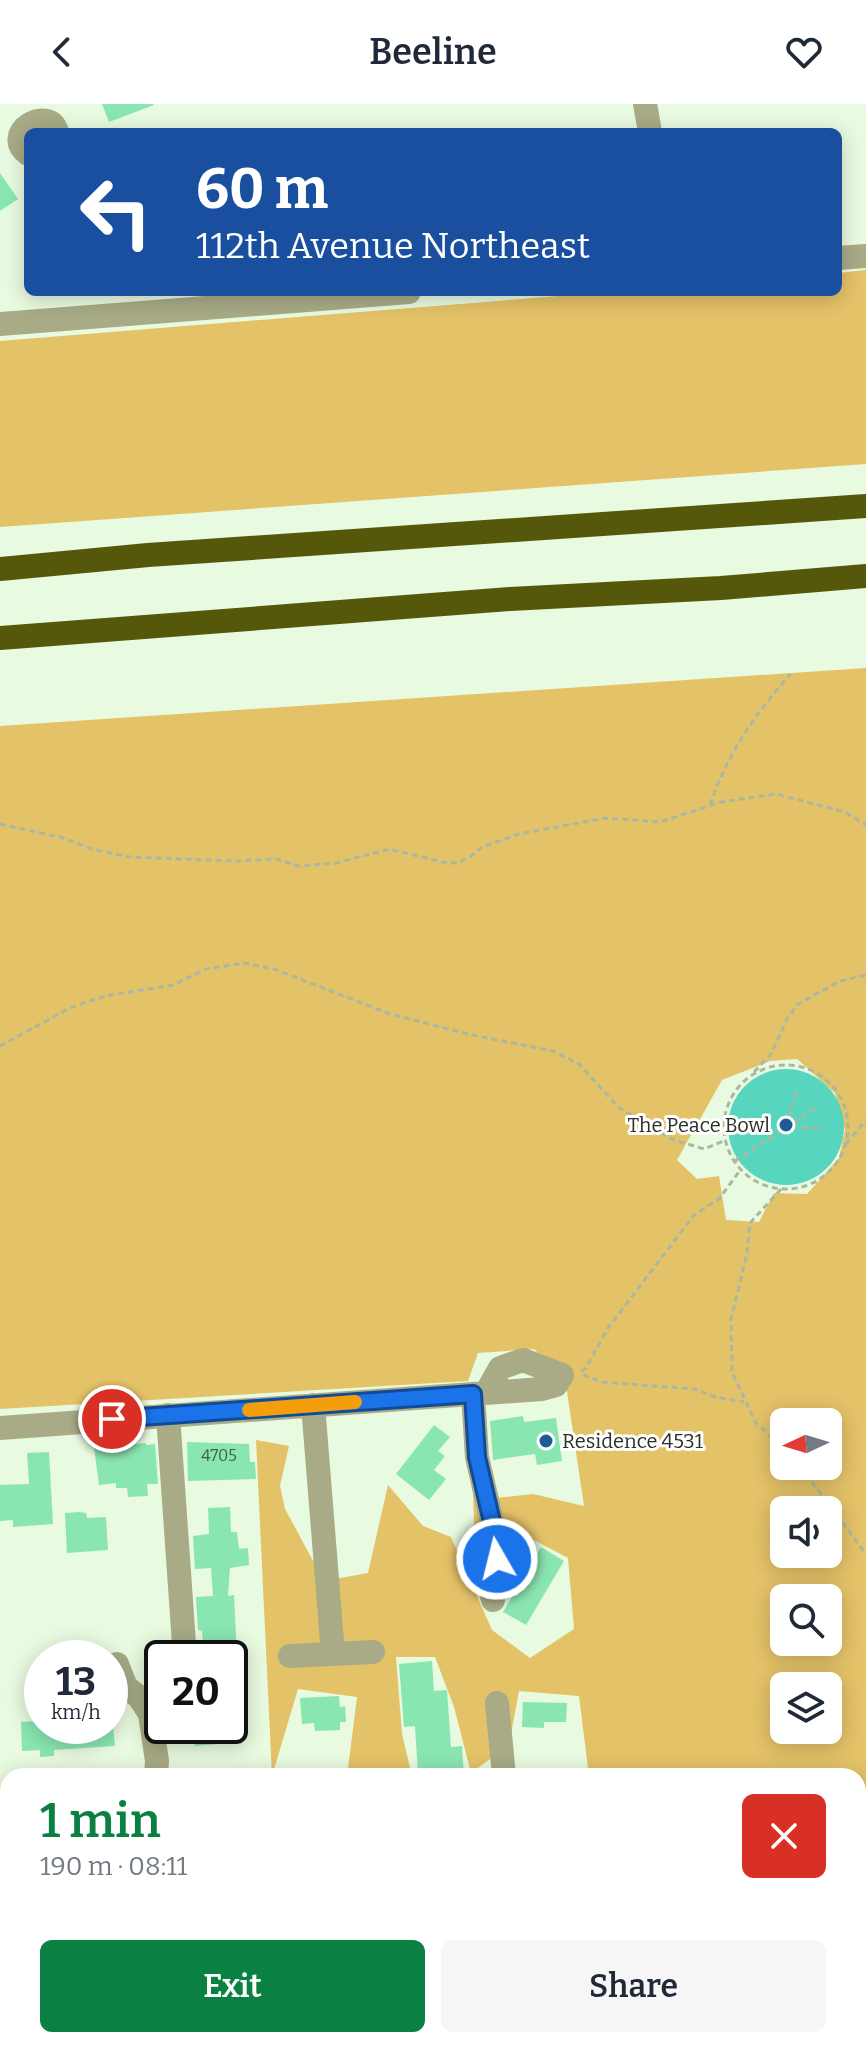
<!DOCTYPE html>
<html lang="en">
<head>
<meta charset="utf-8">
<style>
  body { margin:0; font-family:Bitter,serif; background:#f6f6f7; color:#1f2937; height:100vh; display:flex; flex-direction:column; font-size:30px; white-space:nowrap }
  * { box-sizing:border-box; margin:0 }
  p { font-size:26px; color:#747a83 }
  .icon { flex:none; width:44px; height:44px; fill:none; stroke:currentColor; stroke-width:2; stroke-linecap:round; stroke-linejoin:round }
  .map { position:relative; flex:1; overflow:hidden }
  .details { position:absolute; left:0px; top:1664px; width:866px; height:280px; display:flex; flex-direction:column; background:#fff; border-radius:24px 24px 0 0; box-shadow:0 4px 20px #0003 }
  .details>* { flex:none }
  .top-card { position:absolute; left:24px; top:24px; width:818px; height:168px; border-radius:12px; box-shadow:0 4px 20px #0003; background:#1a4fa0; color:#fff; overflow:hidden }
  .needle { width:52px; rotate:266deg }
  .buttons { position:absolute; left:770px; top:1304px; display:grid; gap:16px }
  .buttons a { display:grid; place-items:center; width:72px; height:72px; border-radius:12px; background:#fff; box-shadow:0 4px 20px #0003; font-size:40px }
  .speed { position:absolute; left:24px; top:1536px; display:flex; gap:16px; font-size:40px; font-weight:700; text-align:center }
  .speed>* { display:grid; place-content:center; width:104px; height:104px; border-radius:50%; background:#fff; box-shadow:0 4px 20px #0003; line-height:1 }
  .speed small { font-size:20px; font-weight:400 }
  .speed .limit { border:4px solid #111; border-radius:12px; background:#fff; color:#111 }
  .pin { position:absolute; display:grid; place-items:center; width:68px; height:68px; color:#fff; margin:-34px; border:4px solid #fff; border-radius:50%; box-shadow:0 2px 8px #0007 }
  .me { position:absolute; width:88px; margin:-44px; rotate:352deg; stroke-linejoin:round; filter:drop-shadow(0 0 6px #0008) }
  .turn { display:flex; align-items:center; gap:28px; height:168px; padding:0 40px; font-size:36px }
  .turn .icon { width:104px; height:104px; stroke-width:2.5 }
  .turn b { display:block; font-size:56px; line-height:68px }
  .round { display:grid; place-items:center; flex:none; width:84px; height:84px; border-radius:12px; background:#f6f6f7 }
  .summary { display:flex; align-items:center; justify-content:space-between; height:136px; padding:0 40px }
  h1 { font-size:48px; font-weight:600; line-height:60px; color:#0b8043 }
  .action { display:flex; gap:16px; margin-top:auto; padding:16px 40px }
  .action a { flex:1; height:92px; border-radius:12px; background:#0b8043; color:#fff; font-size:32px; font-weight:600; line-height:92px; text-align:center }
  .action a+a { background:#f6f6f7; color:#1f2937 }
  header { display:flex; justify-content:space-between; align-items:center; height:104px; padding:0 40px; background:#fff; font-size:36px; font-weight:600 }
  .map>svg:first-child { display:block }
  .forest { fill:#e4c268; fill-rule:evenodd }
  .water { fill:#57d5bf }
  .building { fill:#8ae6b1 }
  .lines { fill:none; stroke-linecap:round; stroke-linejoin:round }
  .path { stroke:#aab8a2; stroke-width:3; stroke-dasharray:6 4; stroke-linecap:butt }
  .minor { stroke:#a8ab86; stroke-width:24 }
  .highway { stroke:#55580b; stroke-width:24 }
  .route-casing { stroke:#114b97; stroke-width:20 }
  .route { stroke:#1a73e8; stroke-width:14 }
  .slow { stroke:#f59e0b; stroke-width:14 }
  .poi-dot { fill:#1c5c92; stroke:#fff; stroke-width:3 }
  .labels { text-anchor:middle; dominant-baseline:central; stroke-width:6; stroke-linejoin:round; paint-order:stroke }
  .number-label { font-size:16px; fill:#425e49 }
  .poi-label { font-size:20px; fill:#2a3026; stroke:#fff; text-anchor:end }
</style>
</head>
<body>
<header><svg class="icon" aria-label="back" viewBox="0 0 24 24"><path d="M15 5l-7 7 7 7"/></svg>Beeline<svg class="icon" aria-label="heart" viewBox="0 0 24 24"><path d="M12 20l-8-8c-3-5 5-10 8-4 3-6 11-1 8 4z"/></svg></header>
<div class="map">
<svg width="866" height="1944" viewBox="0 0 866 1944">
  <rect width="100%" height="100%" fill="#e8fadf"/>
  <path class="forest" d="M 866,166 L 866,360 L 0,423 L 0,237 L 608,188 L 838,188 L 838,169 Z
    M 866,564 L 866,1806 L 858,1810 L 858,1672 L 589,1672 L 579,1592 L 519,1587 L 509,1641 L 471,1669 L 454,1603 L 435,1553 L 396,1553 L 402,1630 L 412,1672 L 386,1672 L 384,1665 L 368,1672 L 347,1672 L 357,1593 L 298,1585 L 272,1672 L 256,1336 L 289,1342 L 280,1382 L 285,1405 L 324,1477 L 368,1469 L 388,1381 L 423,1422 L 451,1433 L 492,1526 L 530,1554 L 574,1525 L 568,1454 L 534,1436 L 507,1444 L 495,1468 L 475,1436 L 472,1370 L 495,1394 L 533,1390 L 584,1402 L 565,1274 L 534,1245 L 478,1249 L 468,1277 L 0,1305 L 0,622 ZM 797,955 L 835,989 L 845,1026 L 839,1054 L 807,1090 L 774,1089 L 759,1118 L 726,1116 L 719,1072 L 697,1075 L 677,1056 L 722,976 L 770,957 ZM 784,1318 L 828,1318 L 828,1362 L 784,1362 ZM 784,1406 L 828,1406 L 828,1450 L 784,1450 ZM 784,1494 L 828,1494 L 828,1538 L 784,1538 ZM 784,1582 L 828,1582 L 828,1626 L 784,1626 Z"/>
  <path class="water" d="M728 1023a58 58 0 1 1 116 0a58 58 0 1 1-116 0Z"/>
  <path class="building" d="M 102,0 L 153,0 L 154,1 L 109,18 Z
    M 0,69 L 18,95 L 0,107 Z
    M 523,1312 L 524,1318 L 556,1314 L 562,1357 L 537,1361 L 535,1350 L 493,1356 L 490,1317 Z
    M 434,1321 L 450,1333 L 438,1347 L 445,1352 L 434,1366 L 446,1375 L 429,1396 L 396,1370 Z
    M 187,1338 L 249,1340 L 250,1358 L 255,1358 L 256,1375 L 188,1377 Z
    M 146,1339 L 146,1341 L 155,1340 L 158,1380 L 147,1380 L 148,1392 L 128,1393 L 127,1384 L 116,1384 L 116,1379 L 99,1381 L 94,1344 Z
    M 49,1348 L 53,1420 L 13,1423 L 13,1416 L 0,1417 L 0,1381 L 29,1380 L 27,1349 Z
    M 230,1403 L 231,1428 L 237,1428 L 239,1445 L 248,1444 L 249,1461 L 230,1464 L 228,1492 L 234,1491 L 237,1552 L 204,1553 L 202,1527 L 198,1526 L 196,1493 L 213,1492 L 211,1464 L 195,1465 L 193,1432 L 209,1430 L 208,1404 Z
    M 79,1408 L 86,1409 L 87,1414 L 106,1413 L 108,1446 L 67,1449 L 65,1409 Z
    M 541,1443 L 564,1457 L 526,1521 L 503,1508 Z
    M 432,1557 L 434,1587 L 447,1586 L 451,1643 L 462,1642 L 464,1672 L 418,1672 L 415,1622 L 404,1623 L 399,1560 Z
    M 339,1592 L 340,1603 L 345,1602 L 346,1618 L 340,1618 L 340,1626 L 315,1627 L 314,1619 L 302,1620 L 300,1594 Z
    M 523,1598 L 567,1599 L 566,1618 L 544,1618 L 544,1624 L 522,1623 Z
    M 42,1617 L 42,1622 L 113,1622 L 115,1642 L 54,1646 L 54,1652 L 40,1653 L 40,1646 L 22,1647 L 21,1618 Z
    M 193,1622 L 242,1622 L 243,1638 L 195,1642 Z"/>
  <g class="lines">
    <path class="path" d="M 710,701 C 727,651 755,609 791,570
      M 0,720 L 63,734 L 92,745 L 130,753 L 237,757 L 276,755 L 299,762 L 336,759 L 389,745 L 446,759 L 457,759 L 470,753 L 482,743 L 519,730 L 606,714 L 660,718 L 721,698 L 776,690 L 845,708 L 866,721
      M 0,942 L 70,904 L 105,892 L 173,881 L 206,865 L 244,859 L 274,865 L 390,910 L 472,931 L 553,947 L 579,960 L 618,1003 L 674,1036 L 704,1045 L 726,1036
      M724 1023a62 62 0 1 1 124 0a62 62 0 1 1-124 0Z
      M 754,968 L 771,950 L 787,915 L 798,900 L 840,877 L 866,871
      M 796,988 L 787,1022 L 824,1025
      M 846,1040 L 866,1016
      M 735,1057 L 817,1003
      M 781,1085 L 750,1119 L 747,1149 L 731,1216 L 732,1268 L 756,1319 L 784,1345
      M 581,1267 L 586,1264 L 608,1224 L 694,1111 L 719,1095 L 741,1065
      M 583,1271 L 602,1278 L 695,1285 L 715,1293 L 744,1298
      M 800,1362 L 866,1450
      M 858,1776 L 866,1753"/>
    <path class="minor" d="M 645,0 L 650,28
      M 28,50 C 0,29 49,0 57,28
      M 838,154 L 866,152
      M 0,220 L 409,188
      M 473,1290 L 477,1353 L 495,1431 L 497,1455 C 487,1468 489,1481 493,1496
      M 313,1301 L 333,1550
      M 168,1311 L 185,1554
      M 0,1324 L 542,1285 L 556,1281 L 562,1271 L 523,1256 L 500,1264 L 486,1289
      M 290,1552 L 373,1548
      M 117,1560 L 126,1583 L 139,1593 L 150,1610 L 157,1657 L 156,1672
      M 497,1599 L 504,1672
      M 0,1867 L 8,1866
      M 288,1936 L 289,1944
      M 852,1936 L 853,1944"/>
    <path class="highway" d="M 0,465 L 148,451 L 866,402
      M 0,534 L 510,495 L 721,484 L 866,472"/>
  </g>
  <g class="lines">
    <g class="route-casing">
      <path id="route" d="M 112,1315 L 473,1290 L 477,1353 L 495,1431 L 497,1455"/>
    </g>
    <use href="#route" class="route"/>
    <path class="slow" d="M 249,1306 L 355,1298"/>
  </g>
  <g class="poi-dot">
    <circle cx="786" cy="1021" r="8"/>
    <circle cx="546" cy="1337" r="8"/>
  </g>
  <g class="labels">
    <g class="number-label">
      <text x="219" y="1351">4705</text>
    </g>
    <g class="poi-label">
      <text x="770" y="1021">The Peace Bowl</text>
      <text x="562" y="1337" text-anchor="start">Residence 4531</text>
    </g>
  </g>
</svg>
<div class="buttons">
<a><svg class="needle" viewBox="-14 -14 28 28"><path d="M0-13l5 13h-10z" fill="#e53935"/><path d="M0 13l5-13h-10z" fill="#747a83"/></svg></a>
<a><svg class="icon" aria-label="sound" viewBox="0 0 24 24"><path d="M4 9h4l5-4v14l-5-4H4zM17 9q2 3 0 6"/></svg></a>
<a><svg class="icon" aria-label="search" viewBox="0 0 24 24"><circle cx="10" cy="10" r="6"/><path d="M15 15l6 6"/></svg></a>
<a><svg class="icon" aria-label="layers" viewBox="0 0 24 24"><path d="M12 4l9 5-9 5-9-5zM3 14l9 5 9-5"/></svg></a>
</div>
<div class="speed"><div>13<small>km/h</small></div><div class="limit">20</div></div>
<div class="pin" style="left:112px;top:1315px;background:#d93025"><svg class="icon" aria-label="arrive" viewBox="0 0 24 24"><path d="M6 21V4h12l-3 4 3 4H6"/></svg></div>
<svg class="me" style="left:497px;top:1455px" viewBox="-20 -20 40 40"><circle r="17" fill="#1a73e8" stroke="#fff" stroke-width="3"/><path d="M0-11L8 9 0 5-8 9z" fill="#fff"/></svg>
<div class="top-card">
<div class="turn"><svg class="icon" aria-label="left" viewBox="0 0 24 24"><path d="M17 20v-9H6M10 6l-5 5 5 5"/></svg><div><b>60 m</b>112th Avenue Northeast</div></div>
</div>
<section class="details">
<div class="summary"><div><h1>1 min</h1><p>190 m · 08:11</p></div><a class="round" style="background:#d93025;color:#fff"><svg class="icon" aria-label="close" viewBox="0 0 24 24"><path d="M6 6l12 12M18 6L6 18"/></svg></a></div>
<div class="action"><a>Exit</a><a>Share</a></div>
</section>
</div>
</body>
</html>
